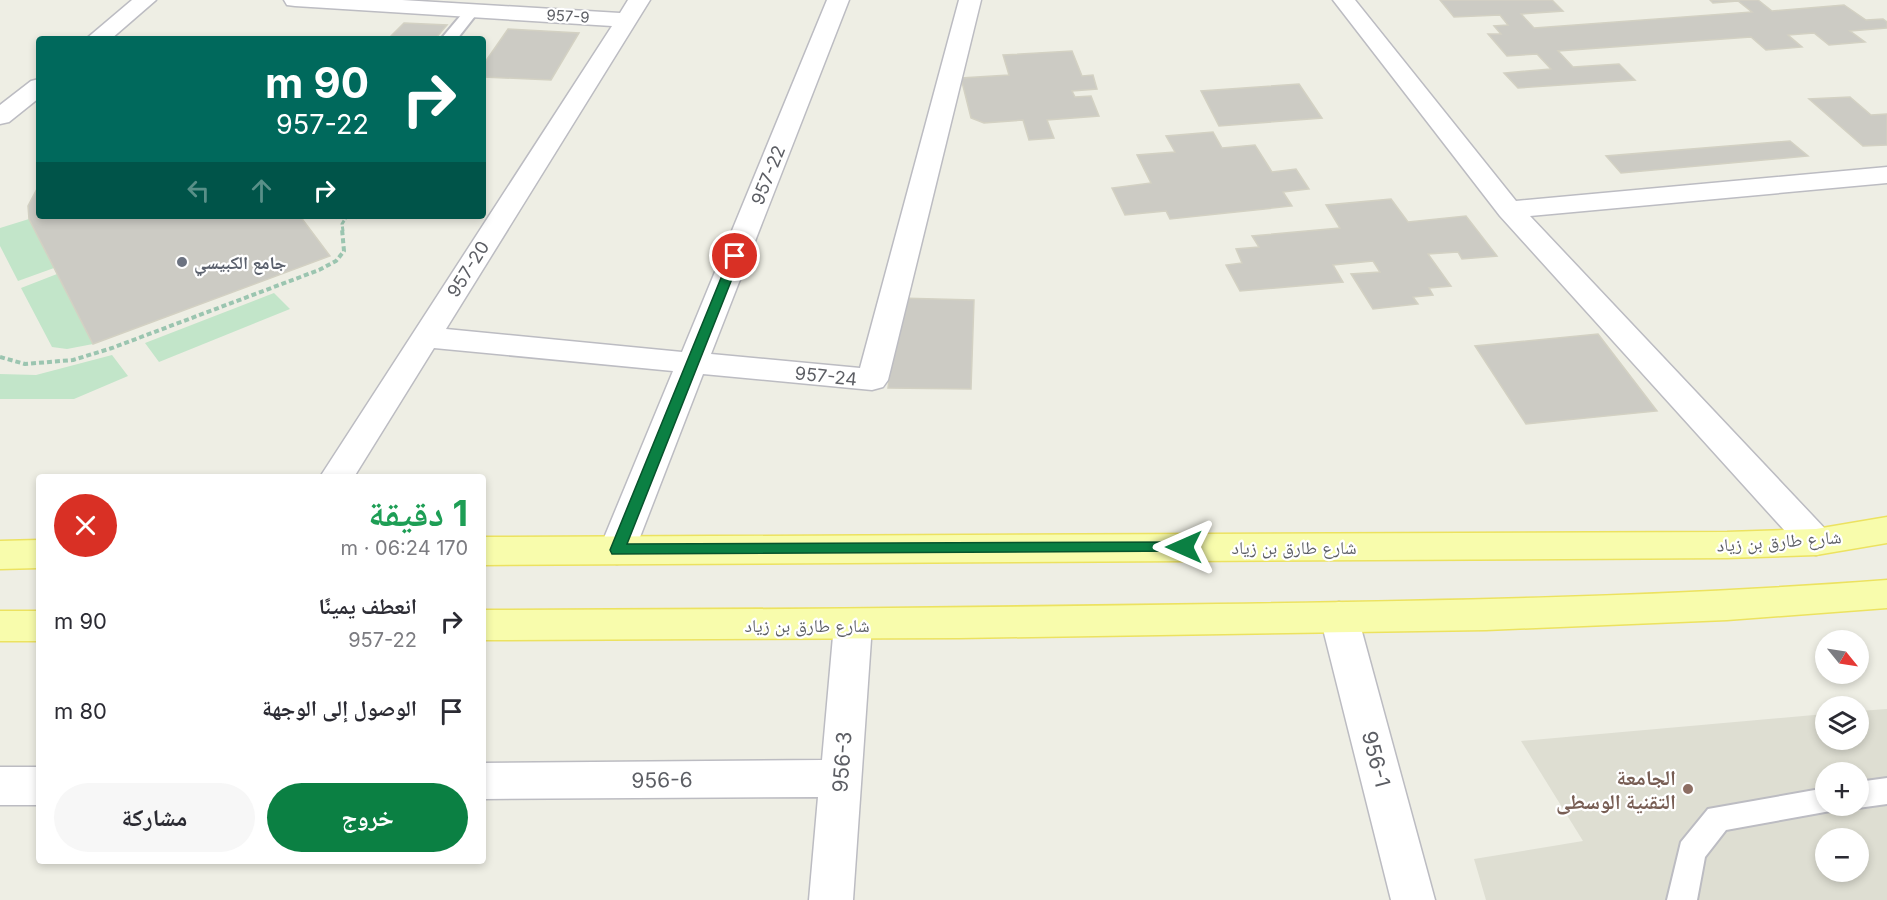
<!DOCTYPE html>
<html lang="ar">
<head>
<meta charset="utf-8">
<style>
  body { margin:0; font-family:Inter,"Noto Naskh Arabic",sans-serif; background:#f7f7f7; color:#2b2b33; direction:rtl; height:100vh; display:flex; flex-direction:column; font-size:22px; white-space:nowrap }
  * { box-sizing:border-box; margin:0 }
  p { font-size:20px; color:#7c7c81 }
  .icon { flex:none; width:33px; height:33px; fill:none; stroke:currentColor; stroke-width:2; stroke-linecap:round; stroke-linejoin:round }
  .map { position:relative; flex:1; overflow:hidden; direction:ltr }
  .drawer { position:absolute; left:36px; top:474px; width:450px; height:390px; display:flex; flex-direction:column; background:#fff; border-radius:6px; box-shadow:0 3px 9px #0003; direction:rtl }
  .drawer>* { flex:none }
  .banner { position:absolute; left:36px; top:36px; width:450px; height:183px; border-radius:6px; box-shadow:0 3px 9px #0003; direction:rtl; background:#00695c; color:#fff; overflow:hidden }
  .needle { width:39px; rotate:120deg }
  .buttons { position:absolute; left:1815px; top:630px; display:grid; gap:12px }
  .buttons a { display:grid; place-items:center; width:54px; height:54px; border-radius:50%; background:#fff; box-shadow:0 3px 9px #0003; font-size:30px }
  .pin { position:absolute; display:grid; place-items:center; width:51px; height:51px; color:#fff; margin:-26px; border:3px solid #fff; border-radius:50%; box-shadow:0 2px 6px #0007 }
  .me { position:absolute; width:66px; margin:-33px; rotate:270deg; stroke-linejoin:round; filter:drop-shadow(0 0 4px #0008) }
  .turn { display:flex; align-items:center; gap:21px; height:126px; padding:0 18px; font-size:27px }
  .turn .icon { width:78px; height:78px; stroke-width:2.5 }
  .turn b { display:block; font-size:42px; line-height:51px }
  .lanes { display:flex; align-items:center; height:57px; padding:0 18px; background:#0003; justify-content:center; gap:30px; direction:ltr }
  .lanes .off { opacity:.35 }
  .round { display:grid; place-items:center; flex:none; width:63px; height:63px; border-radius:32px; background:#f7f7f7 }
  .summary { display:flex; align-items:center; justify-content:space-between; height:102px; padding:0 18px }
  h1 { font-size:36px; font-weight:700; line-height:45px; color:#1e9e55 }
  .action { display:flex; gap:12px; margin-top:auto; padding:12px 18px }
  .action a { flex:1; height:69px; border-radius:36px; background:#0b8043; color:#fff; font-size:24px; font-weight:700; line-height:69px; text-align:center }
  .action a+a { background:#f7f7f7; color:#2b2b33 }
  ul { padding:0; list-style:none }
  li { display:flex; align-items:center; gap:18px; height:90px; padding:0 18px }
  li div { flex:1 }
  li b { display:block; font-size:22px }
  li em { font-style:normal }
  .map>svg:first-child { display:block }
  .education { fill:#deded2; fill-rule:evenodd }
  .green { fill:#c2e5c9 }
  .building { fill:#cccbc4; stroke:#d3d1c3; stroke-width:1.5 }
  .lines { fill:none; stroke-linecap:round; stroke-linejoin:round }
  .lane-casing { stroke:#bcbcc2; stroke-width:4 }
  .street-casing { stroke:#bcbcc2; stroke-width:3 }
  .primary-casing { stroke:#ece260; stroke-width:3 }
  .path-far1 { stroke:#9bc5b0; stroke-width:3; stroke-dasharray:4.5 2; stroke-linecap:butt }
  .path { stroke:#9bc5b0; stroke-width:4; stroke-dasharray:5 3; stroke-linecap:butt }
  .lane { fill:#fff; fill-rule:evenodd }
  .street { fill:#fff; fill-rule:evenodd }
  .primary { fill:#f8fcac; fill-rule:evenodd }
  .route { fill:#0b8043; stroke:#07532c; stroke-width:1.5 }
  .worship-dot { fill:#6b7280; stroke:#fff; stroke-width:2 }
  .education-dot { fill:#8d6e63; stroke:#fff; stroke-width:2 }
  .labels { text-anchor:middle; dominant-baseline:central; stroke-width:4.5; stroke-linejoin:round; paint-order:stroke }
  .far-street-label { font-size:15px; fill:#5c5e64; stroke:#fff }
  .street-label { font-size:18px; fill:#5c5e64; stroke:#fff }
  .worship-label { font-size:18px; font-weight:bold; fill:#5b616d; stroke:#fff; text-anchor:start }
  .near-street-label { font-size:21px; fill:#5c5e64; stroke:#fff }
  .near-education-label { font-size:21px; font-weight:bold; fill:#785e54; stroke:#fff; text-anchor:end }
</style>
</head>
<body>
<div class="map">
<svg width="1887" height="900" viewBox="0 0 1887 900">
  <rect width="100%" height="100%" fill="#eeeee4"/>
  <path class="education" d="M 1887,709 L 1887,900 L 1486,900 L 1474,859 L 1583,841 L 1521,741 L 1825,714 L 1826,740 L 1858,740 L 1859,711 ZM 1826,772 L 1858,772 L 1858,806 L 1826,806 ZM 1826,838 L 1858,838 L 1858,872 L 1826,872 Z"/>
  <path class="green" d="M 29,219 L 54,268 L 18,281 L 0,246 L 0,228 Z
    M 57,274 L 93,344 L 67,349 L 52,347 L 21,288 Z
    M 274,293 L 290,309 L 159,362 L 145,343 Z
    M 112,355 L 128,376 L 74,399 L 0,399 L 0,374 L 36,375 Z"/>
  <path class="building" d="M 1440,0 L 1552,0 L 1563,11 L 1521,14 L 1534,28 L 1752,12 L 1738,1 L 1713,3 L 1710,0 L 1758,0 L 1772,11 L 1844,5 L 1866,20 L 1883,19 L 1887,22 L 1887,28 L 1850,31 L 1865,42 L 1829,45 L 1814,33 L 1788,35 L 1802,47 L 1766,50 L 1751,37 L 1558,51 L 1573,67 L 1619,64 L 1635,80 L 1518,88 L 1504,73 L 1551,69 L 1537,54 L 1507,56 L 1488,34 L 1501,34 L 1494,26 L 1508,25 L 1500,15 L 1454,17 Z
    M 404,23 L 447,25 L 435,39 L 388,39 Z
    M 508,29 L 579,33 L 551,80 L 483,77 L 483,65 Z
    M 1072,51 L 1082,76 L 1093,75 L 1097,89 L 1072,91 L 1075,97 L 1091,96 L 1099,116 L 1047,120 L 1054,138 L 1029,140 L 1023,120 L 984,123 L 971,118 L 961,78 L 1009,75 L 1003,55 Z
    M 1299,84 L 1322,118 L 1219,126 L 1201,91 Z
    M 1850,97 L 1871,115 L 1887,114 L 1887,145 L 1863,146 L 1809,99 Z
    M 1213,132 L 1222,148 L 1255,145 L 1272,172 L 1296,169 L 1309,189 L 1283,192 L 1292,206 L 1170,219 L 1166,211 L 1125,215 L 1112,188 L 1151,183 L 1137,155 L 1175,152 L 1166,136 Z
    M 1790,141 L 1808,156 L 1621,173 L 1606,156 Z
    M 39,185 L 39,216 L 300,216 L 330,256 L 93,344 L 29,219 L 28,206 Z
    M 1391,199 L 1408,222 L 1466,216 L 1497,256 L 1462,259 L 1458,252 L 1428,254 L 1451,286 L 1429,288 L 1433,295 L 1413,297 L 1418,304 L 1373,309 L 1351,274 L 1380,272 L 1373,261 L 1333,265 L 1343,282 L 1240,291 L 1226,265 L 1242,263 L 1236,249 L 1259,247 L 1252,236 L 1340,228 L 1326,205 Z
    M 898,298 L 974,300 L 971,389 L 888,388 Z
    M 1598,334 L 1657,411 L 1526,424 L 1475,346 Z"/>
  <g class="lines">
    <g class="lane-casing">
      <path id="lane" d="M 472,7 L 479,11 L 457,39 L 441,39 L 467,8 Z
        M 1887,778 L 1887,804 L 1858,808 L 1852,806 L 1858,806 L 1858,782 Z
        M 1826,788 L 1826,806 L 1838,806 L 1836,810 L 1726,830 L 1705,857 L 1697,900 L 1667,900 L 1681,842 L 1708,809 Z"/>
    </g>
    <g class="street-casing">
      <path id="street" d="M 132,0 L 156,0 L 111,39 L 86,39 Z
        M 284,0 L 402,0 L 620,13 L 628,0 L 650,0 L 446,329 L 682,352 L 827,0 L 849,0 L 711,354 L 860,368 L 959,0 L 981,0 L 888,380 L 883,387 L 872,390 L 703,374 L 635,550 L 630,560 L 617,564 L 604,560 L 599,550 L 673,371 L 434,348 L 354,477 L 320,477 L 612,26 L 295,6 L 287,5 Z
        M 1333,0 L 1355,0 L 1516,201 L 1887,167 L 1887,183 L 1530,216 L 1829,533 L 1834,542 L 1829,551 L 1816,555 L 1803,551 L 1500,216 Z
        M 39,79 L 39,98 L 9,122 L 0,124 L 0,105 L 31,81 Z
        M 1339,602 L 1352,606 L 1358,617 L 1435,900 L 1391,900 L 1320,617 L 1326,606 Z
        M 853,610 L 866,614 L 872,625 L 853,900 L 809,900 L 818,797 L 483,799 L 483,763 L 822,760 L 834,625 L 840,614 Z
        M 0,767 L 39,767 L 39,805 L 0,805 Z"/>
    </g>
    <g class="primary-casing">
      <path id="primary" d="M 1887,517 L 1887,543 L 1816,555 L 1727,558 L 483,565 L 483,537 L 1727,532 L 1816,529 Z
        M 39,540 L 39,568 L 0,569 L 0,541 Z
        M 1887,580 L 1887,608 L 1727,620 L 1486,630 L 959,638 L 483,640 L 483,610 C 728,610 972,608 1217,604 C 1441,601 1664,597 1887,580 Z
        M 0,611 L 39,611 L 39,641 L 0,641 Z"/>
    </g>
    <path class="path-far1" d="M 343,231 L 342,224 L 347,216"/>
    <path class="path" d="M 0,357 L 25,364 L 73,360 L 112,348 L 319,270 L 336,261 L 344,251 L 342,229"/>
    <use href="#lane" class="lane"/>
    <use href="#street" class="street"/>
    <use href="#primary" class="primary"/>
  </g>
  <path class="route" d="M 735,252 L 741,256 L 627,544 L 1184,542 L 1191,547 L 1189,551 L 612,554 L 610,550 L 730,256 Z"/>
  <circle class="worship-dot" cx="182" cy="262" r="6"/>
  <circle class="education-dot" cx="1688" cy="789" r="6"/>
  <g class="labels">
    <g class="far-street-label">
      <text transform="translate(568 16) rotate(3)">957-9</text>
    </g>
    <g class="street-label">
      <text transform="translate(768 175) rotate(-68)">957-22</text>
      <text transform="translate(468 269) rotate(-58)">957-20</text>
      <text transform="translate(826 376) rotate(6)">957-24</text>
      <text transform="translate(1779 541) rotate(-4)">شارع طارق بن زياد</text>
      <text x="1294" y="547">شارع طارق بن زياد</text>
      <text x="807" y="625">شارع طارق بن زياد</text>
    </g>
    <g class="worship-label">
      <text x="194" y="262">جامع الكبيسي</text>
    </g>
    <g class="near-street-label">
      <text transform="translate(1376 759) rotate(75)">956-1</text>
      <text transform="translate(842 762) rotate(-86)">956-3</text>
      <text transform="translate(662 780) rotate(-1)">956-6</text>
    </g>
    <g class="near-education-label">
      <text x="1676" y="777">الجامعة<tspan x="1676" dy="24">التقنية الوسطى</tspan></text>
    </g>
  </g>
</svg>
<div class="buttons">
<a><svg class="needle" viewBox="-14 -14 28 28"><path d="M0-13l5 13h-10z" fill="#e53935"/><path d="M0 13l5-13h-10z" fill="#7c7c81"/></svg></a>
<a><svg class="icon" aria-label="layers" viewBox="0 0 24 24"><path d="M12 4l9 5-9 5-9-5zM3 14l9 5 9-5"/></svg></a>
<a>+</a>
<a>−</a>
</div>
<div class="pin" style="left:735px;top:256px;background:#d93025"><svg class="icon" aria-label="arrive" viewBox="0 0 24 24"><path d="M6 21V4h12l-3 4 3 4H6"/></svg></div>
<svg class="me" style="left:1184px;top:547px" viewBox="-20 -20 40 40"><path d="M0-17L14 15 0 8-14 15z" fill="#0b8043" stroke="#fff" stroke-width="4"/></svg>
<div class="banner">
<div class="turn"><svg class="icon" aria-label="right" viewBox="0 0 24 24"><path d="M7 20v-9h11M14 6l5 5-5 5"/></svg><div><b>90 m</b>957-22</div></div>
<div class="lanes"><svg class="icon off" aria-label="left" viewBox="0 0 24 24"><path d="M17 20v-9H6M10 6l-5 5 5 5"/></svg><svg class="icon off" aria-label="ahead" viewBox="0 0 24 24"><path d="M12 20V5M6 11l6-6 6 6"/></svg><svg class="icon" aria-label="right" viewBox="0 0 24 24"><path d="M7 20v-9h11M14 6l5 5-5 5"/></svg></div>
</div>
<section class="drawer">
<div class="summary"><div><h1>1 دقيقة</h1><p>170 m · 06:24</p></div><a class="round" style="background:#d93025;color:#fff"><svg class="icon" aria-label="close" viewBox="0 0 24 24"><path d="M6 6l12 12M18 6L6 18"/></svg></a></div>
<ul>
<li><svg class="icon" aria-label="right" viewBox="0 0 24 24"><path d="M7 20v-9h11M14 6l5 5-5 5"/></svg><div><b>انعطف يمينًا</b><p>957-22</p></div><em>90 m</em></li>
<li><svg class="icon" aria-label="arrive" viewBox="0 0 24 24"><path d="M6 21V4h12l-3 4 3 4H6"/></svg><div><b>الوصول إلى الوجهة</b></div><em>80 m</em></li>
</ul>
<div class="action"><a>خروج</a><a>مشاركة</a></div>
</section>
</div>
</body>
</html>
